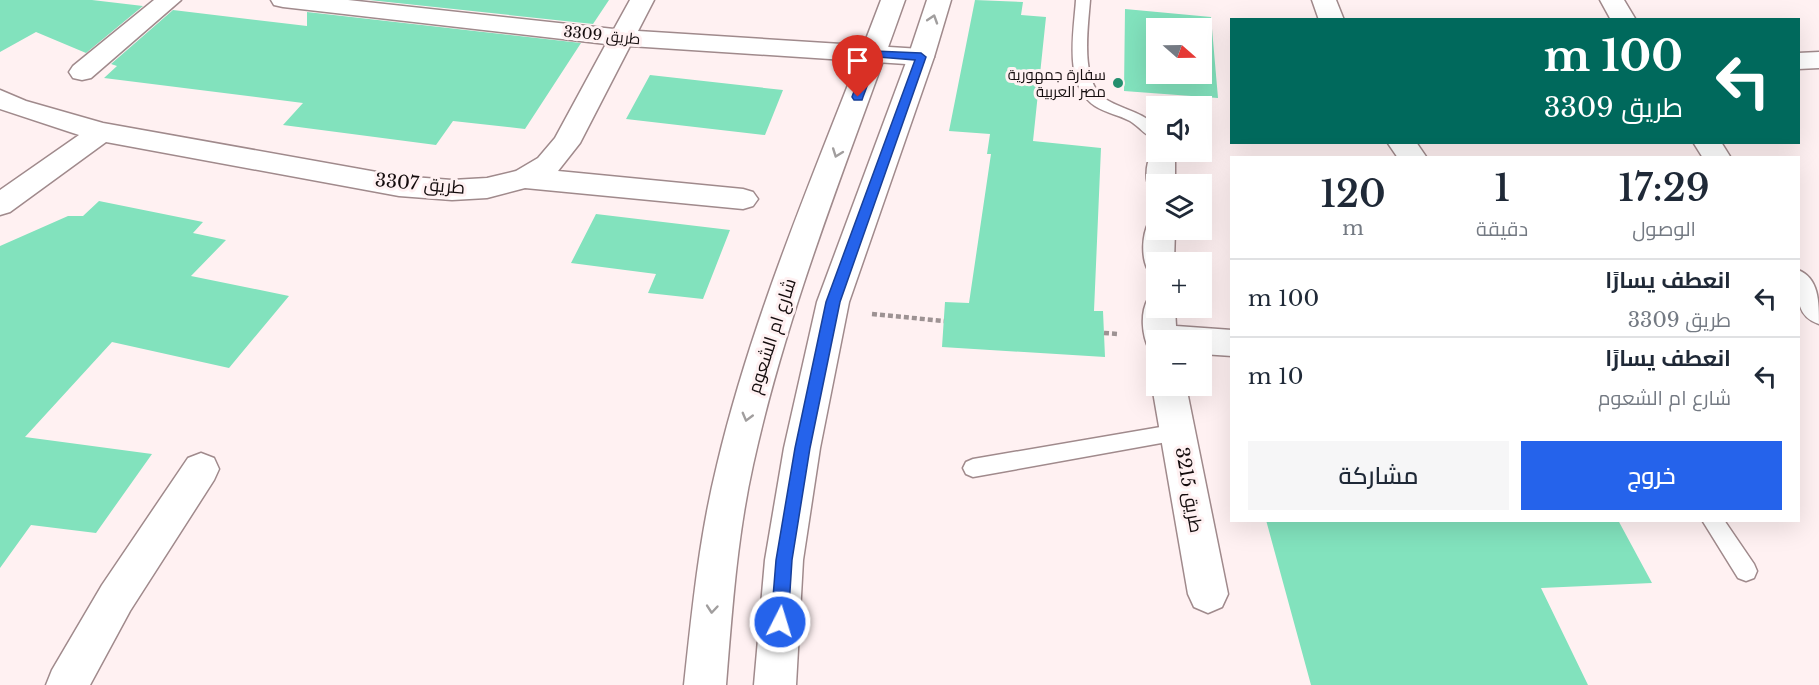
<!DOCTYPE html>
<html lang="ar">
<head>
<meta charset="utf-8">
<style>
  body { margin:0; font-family:"Libre Baskerville",Cairo,serif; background:#f6f6f7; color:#1f2937; direction:rtl; height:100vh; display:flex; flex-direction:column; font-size:22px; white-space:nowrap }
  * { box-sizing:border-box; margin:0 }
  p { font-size:20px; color:#747a83 }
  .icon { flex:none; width:33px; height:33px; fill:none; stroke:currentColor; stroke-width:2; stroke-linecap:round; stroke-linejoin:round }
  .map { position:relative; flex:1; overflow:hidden; direction:ltr }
  .panel { position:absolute; left:1230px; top:156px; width:570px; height:366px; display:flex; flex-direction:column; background:#fff; border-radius:0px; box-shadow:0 6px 24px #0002; direction:rtl }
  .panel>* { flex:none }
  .guide { position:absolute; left:1230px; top:18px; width:570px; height:126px; border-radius:0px; box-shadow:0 6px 24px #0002; direction:rtl; background:#00695c; color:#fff; overflow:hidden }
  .needle { width:39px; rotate:110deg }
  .tools { position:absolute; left:1146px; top:18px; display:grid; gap:12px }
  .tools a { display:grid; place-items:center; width:66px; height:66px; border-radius:0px; background:#fff; box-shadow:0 6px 24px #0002; font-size:30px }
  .pin { position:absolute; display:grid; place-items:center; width:51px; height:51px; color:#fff; margin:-62px -26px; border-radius:50% 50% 50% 0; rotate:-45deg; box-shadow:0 0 6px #0007 }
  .pin .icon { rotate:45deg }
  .me { position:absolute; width:66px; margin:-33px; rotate:5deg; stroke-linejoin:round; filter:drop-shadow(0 0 4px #0008) }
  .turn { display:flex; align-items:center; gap:21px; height:126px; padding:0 18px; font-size:27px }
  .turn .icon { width:78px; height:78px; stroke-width:2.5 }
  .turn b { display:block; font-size:42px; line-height:51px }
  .eta { display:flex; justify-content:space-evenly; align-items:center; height:102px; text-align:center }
  .eta b { font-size:36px; font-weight:600; line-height:42px }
  .cta { display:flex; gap:12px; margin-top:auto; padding:12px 18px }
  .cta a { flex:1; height:69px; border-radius:0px; background:#2563eb; color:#fff; font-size:24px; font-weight:600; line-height:69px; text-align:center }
  .cta a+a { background:#f6f6f7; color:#1f2937 }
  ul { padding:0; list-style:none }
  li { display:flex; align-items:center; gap:18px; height:78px; padding:0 18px; border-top:2px solid #e0e1e3 }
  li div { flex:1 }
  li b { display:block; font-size:22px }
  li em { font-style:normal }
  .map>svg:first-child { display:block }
  .building { fill:#82e2bd; fill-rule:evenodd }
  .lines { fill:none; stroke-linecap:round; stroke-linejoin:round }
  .lane-casing { stroke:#a08a8c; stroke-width:3 }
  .street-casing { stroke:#a08a8c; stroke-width:3 }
  .secondary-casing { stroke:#a08a8c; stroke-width:3 }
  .path { stroke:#9d9293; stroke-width:4.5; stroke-dasharray:5 3; stroke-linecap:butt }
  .lane { fill:#fff; fill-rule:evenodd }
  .street { fill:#fff; fill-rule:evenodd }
  .secondary { fill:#fff; fill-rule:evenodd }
  .oneway { stroke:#a19e9e }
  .route { fill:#2563eb; stroke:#184099; stroke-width:1.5 }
  .poi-dot { fill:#248f6e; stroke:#fff1f2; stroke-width:2 }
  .labels { text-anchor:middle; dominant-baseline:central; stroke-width:6; stroke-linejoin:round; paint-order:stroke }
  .far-street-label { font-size:15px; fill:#140c0d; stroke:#fff1f2 }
  .far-poi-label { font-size:15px; fill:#140c0d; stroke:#fff1f2; text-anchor:end }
  .street-label { font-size:18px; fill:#140c0d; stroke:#fff1f2 }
</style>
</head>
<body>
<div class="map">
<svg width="1819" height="685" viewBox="0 0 1819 685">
  <rect width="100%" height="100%" fill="#fff1f2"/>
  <path class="building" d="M 0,0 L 92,0 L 143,6 L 86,53 L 36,32 L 0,52 Z
    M 369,0 L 609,0 L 593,24 Z
    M 975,0 L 1023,2 L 1021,15 L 1046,17 L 1033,141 L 1101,148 L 1094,311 L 1103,311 L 1105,357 L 942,347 L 945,302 L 969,303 L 991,154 L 987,154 L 990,134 L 949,131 Z
    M 1125,9 L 1211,17 L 1218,98 L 1124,91 ZM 1156,28 L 1202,28 L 1202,74 L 1156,74 Z
    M 173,10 L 307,26 L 307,12 L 581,43 L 525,129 L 453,121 L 436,145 L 283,125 L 303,103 L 104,78 L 117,66 L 111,64 Z
    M 650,75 L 783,90 L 765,135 L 626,119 Z
    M 99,201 L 203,222 L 193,233 L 226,240 L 191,276 L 289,296 L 229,368 L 112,342 L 25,437 L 152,454 L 96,533 L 31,525 L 0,568 L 0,246 L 68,216 L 83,216 Z
    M 596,214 L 730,230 L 703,299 L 648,293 L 656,274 L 571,263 Z
    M 1266,520 L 1618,520 L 1652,583 L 1541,588 L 1588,685 L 1311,685 Z"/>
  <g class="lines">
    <g class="lane-casing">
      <path id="lane" d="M 1076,0 L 1090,0 C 1088,28 1079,84 1107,100 C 1124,110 1142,112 1156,126 L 1156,139 C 1146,137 1139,126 1130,121 C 1119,115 1106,113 1095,106 C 1063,85 1074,32 1076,0 Z
        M 1178,424 L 1185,426 L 1188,432 L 1185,438 L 1178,440 L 973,477 L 966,474 L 963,468 L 966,462 L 973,459 Z
        M 1702,520 L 1724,520 L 1754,564 L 1757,571 L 1754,578 L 1746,581 L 1738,578 Z"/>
    </g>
    <g class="street-casing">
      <path id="street" d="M 154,0 L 181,0 L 91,78 L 82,80 L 73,78 L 69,72 L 73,66 Z
        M 271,0 L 348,0 L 614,29 L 630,0 L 654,0 L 638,31 L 921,49 L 930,51 L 934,57 L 930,63 L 921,65 L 630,46 L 580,143 L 558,171 L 743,189 L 753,192 L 758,199 L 753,206 L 743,209 L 525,188 L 487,198 L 452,200 L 399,196 L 106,142 L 10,212 L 0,215 L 0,190 L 79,135 L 0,109 L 0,90 L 26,101 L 103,123 L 399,176 L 452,180 L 487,178 L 516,171 L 538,158 L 555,138 L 606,44 L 283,7 L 274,5 Z
        M 1312,0 L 1336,0 L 1344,20 L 1319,20 Z
        M 1600,0 L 1624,0 L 1636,20 L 1611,20 Z
        M 1819,52 L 1819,68 L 1798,69 L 1798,53 Z
        M 1387,142 L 1416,142 L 1427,158 L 1398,158 Z
        M 1693,142 L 1721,142 L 1731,158 L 1703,158 Z
        M 1161,152 L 1171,155 L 1175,162 L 1175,184 L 1156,184 L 1156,193 L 1151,191 C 1145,181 1145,166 1151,155 Z
        M 1156,220 L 1156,230 L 1175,230 L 1174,262 L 1156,262 L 1156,273 L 1148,270 C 1141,257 1142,235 1149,222 Z
        M 1798,270 C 1819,278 1819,302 1819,324 C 1794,316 1798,293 1798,270 Z
        M 1156,296 L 1156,308 L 1175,308 L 1176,326 L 1232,330 L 1232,356 L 1202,354 L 1202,340 L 1156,340 L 1156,351 L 1149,349 C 1142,335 1140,313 1148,299 Z
        M 1156,377 L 1156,386 L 1186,386 L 1228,594 L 1222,607 L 1208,613 L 1194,607 L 1188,594 L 1152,386 Z
        M 201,453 L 214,458 L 219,469 L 214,480 L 130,611 L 90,685 L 46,685 L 52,670 L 102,585 L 188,458 Z"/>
    </g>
    <g class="secondary-casing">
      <path id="secondary" d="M 881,0 L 905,0 C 851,153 788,305 753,465 C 737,537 732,611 726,685 L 684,685 C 692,611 699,538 717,465 C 755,305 823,153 881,0 Z
        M 927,0 L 951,0 L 934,57 L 849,302 L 820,448 L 803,560 L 796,685 L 754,685 L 765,560 L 784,448 L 817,302 L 908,57 Z"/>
    </g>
    <path class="path" d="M 872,314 L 944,321
      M 1104,333 L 1118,334"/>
    <use href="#lane" class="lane"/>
    <use href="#street" class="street"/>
    <use href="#secondary" class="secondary"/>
  </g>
  <defs><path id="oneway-chevron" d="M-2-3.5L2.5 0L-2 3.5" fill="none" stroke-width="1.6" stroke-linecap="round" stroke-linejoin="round" transform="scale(1.5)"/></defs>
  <g class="oneway">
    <use href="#oneway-chevron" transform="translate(933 19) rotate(-72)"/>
    <use href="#oneway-chevron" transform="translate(837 153) rotate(110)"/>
    <use href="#oneway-chevron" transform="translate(747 417) rotate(105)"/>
    <use href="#oneway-chevron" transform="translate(712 609) rotate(95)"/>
  </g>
  <path class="route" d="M 874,51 L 921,53 L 926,57 L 840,302 L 810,448 L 792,560 L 788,622 L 785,628 L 780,630 L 774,628 L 771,622 L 776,560 L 795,448 L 826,302 L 915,60 L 878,57 L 863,97 L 862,100 L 854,100 L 852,97 L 868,54 Z"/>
  <circle class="poi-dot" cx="1118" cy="83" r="6"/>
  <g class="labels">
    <g class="far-street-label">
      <text transform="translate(602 35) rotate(6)">طريق 3309</text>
    </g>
    <g class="far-poi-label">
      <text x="1106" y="74">سفارة جمهورية<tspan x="1106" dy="17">مصر العربية</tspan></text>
    </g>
    <g class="street-label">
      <text transform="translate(420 184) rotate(5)">طريق 3307</text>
      <text transform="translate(772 336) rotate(-72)">شارع ام الشعوم</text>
      <text transform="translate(1189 490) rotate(80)">طريق 3215</text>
    </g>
  </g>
</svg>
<div class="tools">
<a><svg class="needle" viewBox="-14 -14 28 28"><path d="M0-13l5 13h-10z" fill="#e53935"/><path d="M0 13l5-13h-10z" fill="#747a83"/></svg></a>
<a><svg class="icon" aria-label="sound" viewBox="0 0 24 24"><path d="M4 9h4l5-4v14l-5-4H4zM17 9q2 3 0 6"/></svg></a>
<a><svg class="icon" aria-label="layers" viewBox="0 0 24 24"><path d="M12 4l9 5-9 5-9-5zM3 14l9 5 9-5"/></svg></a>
<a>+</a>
<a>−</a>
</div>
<div class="pin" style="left:858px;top:97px;background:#d93025"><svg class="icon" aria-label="arrive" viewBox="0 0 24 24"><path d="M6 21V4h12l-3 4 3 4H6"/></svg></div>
<svg class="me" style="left:780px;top:622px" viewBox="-20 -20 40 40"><circle r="17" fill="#2563eb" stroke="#fff" stroke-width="3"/><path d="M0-11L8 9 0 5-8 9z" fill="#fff"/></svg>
<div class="guide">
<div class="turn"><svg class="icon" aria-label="left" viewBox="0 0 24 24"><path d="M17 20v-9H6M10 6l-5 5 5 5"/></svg><div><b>100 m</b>طريق 3309</div></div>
</div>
<section class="panel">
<div class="eta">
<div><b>17:29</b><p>الوصول</p></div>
<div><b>1</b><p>دقيقة</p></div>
<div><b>120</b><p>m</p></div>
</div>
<ul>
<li><svg class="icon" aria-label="left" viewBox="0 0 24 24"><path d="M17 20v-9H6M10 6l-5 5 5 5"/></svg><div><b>انعطف يسارًا</b><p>طريق 3309</p></div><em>100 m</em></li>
<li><svg class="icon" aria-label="left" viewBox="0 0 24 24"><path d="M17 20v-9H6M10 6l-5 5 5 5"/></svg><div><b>انعطف يسارًا</b><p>شارع ام الشعوم</p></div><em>10 m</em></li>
</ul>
<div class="cta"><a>خروج</a><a>مشاركة</a></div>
</section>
</div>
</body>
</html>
